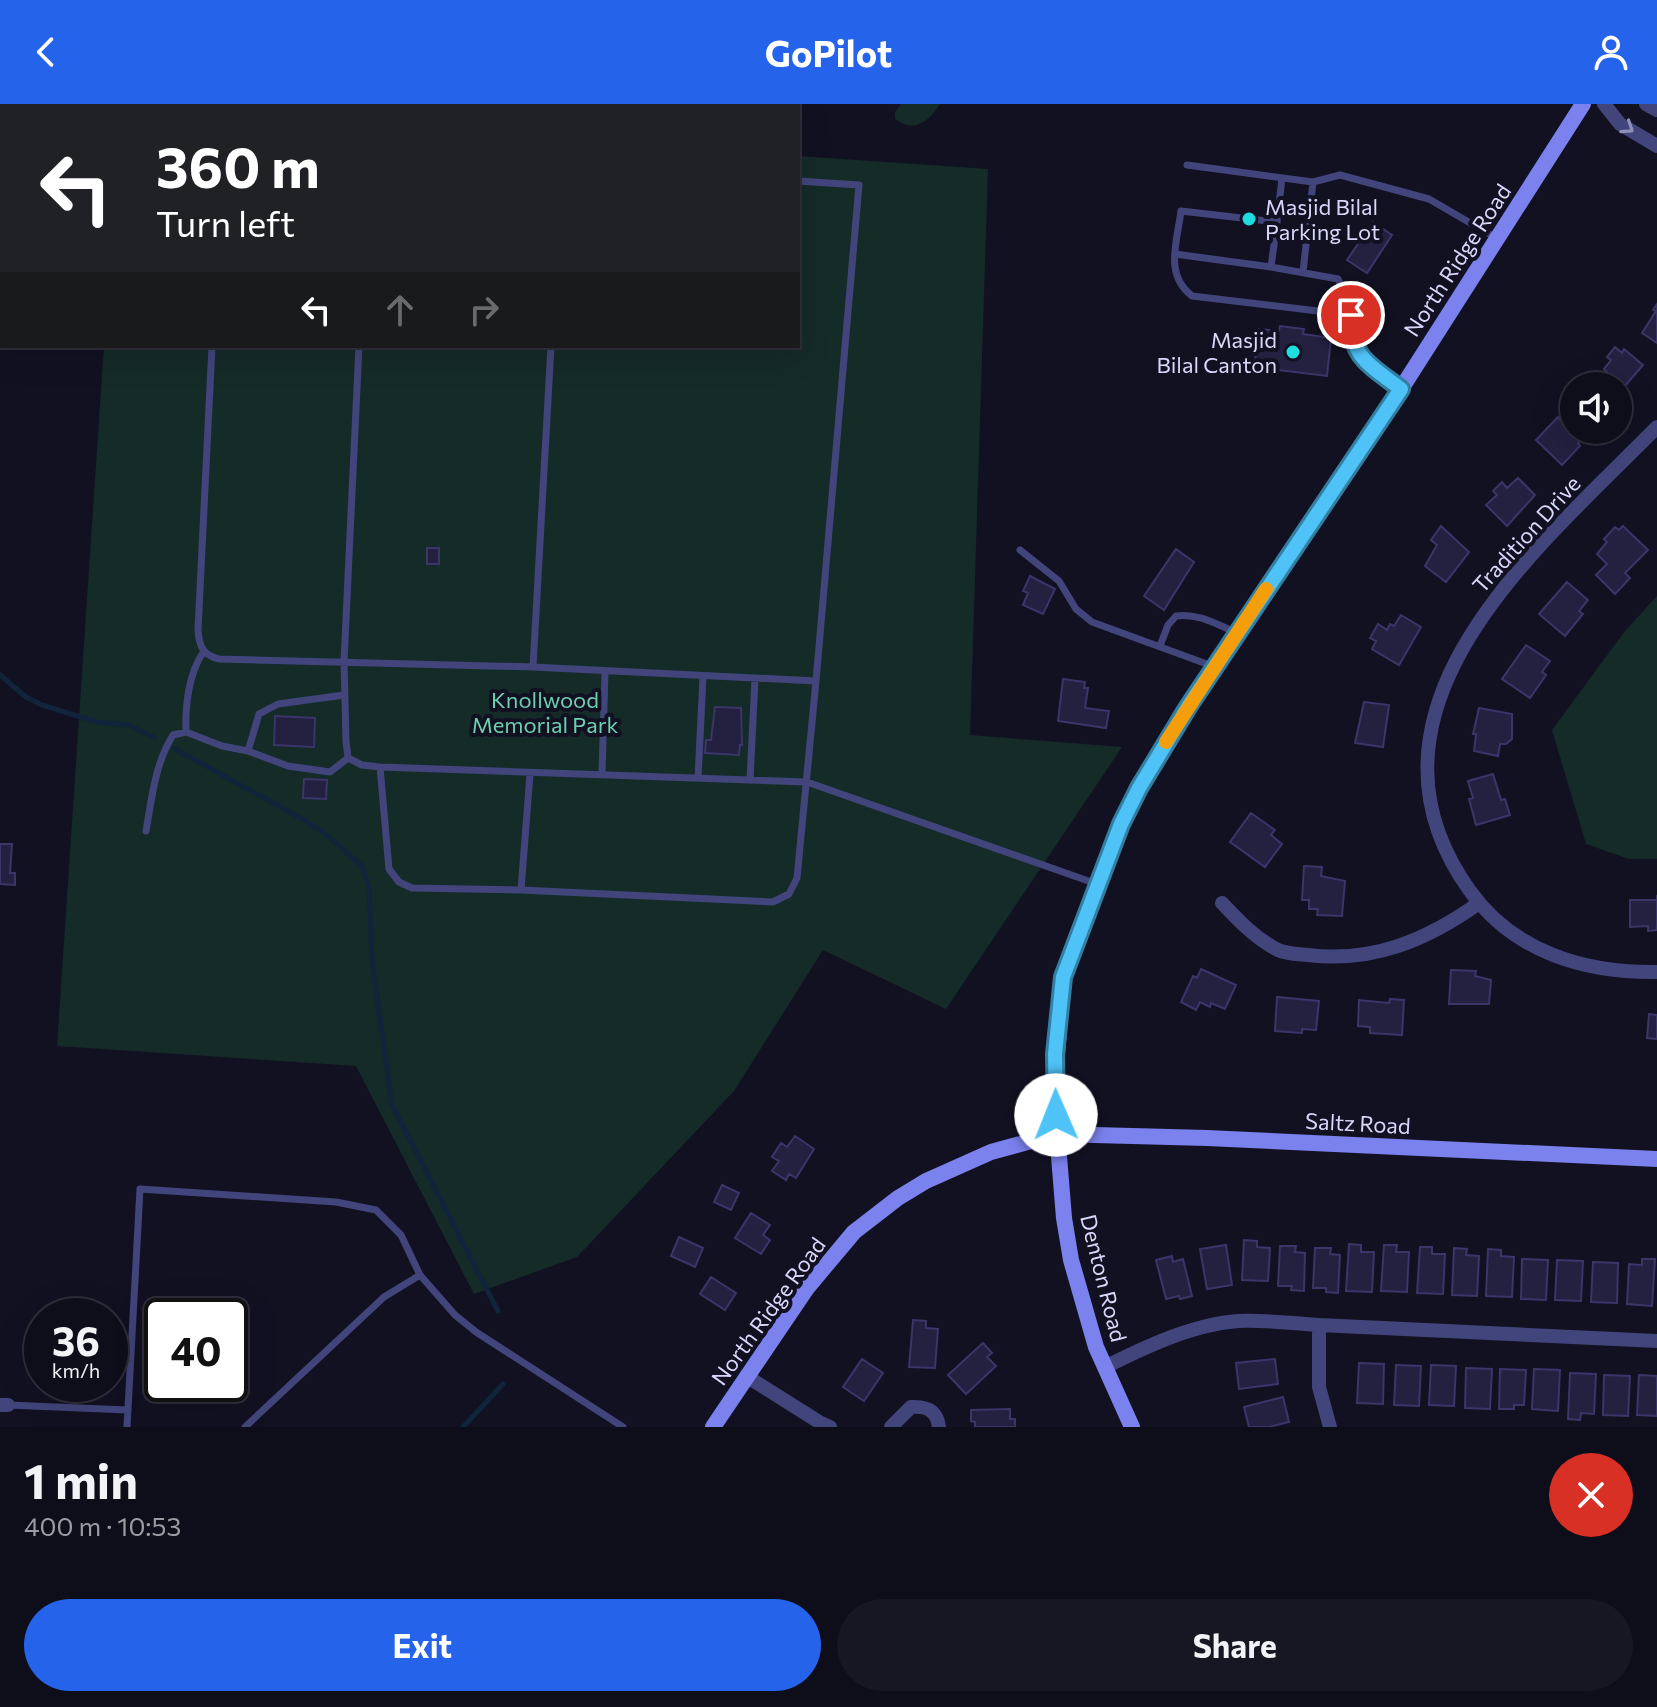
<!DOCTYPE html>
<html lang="en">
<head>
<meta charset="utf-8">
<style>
  body { margin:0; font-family:Commissioner,sans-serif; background:#171623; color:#f1f3f6; height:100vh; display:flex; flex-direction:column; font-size:30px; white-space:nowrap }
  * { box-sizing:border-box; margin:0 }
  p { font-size:26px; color:#9b9ca2 }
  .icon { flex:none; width:44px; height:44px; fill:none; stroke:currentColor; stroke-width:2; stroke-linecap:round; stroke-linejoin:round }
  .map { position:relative; height:1323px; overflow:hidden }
  .details { display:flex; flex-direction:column; background:#0e0d1a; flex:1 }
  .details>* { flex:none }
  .top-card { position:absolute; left:0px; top:0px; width:800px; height:244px; box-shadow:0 8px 32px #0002,0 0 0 2px #2e2d39; background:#202124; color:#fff; overflow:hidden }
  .controls { position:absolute; left:1560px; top:268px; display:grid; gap:16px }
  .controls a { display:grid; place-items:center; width:72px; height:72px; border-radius:50%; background:#0e0d1a; box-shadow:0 8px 32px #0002,0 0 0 2px #2e2d39; font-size:40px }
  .speed { position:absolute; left:24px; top:1194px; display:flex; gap:16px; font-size:40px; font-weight:700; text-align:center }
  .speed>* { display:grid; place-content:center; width:104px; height:104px; border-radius:50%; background:#0e0d1a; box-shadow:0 8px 32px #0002,0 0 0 2px #2e2d39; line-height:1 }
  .speed small { font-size:20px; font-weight:400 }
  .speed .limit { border:4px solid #111; border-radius:12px; background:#fff; color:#111 }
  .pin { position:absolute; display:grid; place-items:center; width:68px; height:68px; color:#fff; margin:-34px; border:4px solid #fff; border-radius:50%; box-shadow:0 2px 8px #0007 }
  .me { position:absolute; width:88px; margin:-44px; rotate:359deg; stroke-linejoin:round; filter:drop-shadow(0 0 6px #0008) }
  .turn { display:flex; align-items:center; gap:28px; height:168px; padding:0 24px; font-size:36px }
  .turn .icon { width:104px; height:104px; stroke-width:2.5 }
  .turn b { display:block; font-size:56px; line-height:68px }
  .lanes { display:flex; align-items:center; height:76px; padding:0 24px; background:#0003; justify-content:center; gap:40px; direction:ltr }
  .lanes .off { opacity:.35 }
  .round { display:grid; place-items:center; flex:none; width:84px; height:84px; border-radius:42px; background:#171623 }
  .overview { display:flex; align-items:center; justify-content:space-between; height:136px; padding:0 24px }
  h1 { font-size:48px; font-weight:700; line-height:60px }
  .action { display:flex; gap:16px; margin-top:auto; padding:16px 24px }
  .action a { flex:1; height:92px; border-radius:48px; background:#2563eb; color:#fff; font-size:32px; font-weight:700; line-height:92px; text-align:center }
  .action a+a { background:#171623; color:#f1f3f6 }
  header { display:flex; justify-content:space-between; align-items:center; height:104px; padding:0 24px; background:#2563eb; color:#fff; font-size:36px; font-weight:700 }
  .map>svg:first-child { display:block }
  .green { fill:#152b28 }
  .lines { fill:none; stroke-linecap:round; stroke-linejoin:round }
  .stream { stroke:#10243b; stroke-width:5 }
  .building { fill:#232040; stroke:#3b3569; stroke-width:2 }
  .lane { stroke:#42457b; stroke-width:7 }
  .street { stroke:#42457b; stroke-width:14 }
  .secondary { stroke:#7b81ed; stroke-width:16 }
  .oneway { stroke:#8d8eba }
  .route-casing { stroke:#337fa1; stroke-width:20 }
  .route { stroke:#4fc3f7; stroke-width:14 }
  .slow { stroke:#f59e0b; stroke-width:14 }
  .poi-dot { fill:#1edcdf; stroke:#121122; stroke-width:3 }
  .labels { text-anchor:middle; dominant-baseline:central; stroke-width:8; stroke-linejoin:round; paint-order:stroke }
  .poi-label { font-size:22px; fill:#d8d7fa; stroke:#121122; text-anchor:start }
  .street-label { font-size:22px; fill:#d8d7fa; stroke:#121122 }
  .park-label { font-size:22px; fill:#6dd0af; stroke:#121122 }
</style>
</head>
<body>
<header><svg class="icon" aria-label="back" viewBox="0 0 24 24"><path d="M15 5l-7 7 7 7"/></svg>GoPilot<svg class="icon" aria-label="person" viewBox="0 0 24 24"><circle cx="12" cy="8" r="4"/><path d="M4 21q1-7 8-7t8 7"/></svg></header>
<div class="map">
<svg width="1657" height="1323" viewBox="0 0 1657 1323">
  <rect width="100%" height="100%" fill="#121122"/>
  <path class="green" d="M 276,0 L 622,0 L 622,2 L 276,2 Z
    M 901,0 L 940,0 C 929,17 915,30 895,15 L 895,8 Z
    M 798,52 L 988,65 L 970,631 L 1122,643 L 946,905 L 823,846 L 734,987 L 577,1153 L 474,1190 L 356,962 L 57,942 L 104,242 L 798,242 Z
    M 1657,492 L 1657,755 L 1629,755 L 1586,740 L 1552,626 L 1625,527 Z"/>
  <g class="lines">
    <path class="stream" d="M 0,571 L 26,593 L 42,601 L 97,618 L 129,621 L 155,634
      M 175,645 L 304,716 L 328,732 L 362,762 L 369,783 L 372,856 L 392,1001 L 498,1207
      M 463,1323 L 503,1280"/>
  </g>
  <path class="building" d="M 1373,118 L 1392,131 L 1367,169 L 1347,156 Z
    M 1657,200 L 1657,239 L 1642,229 L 1656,207 L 1653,206 Z
    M 1280,222 L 1304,225 L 1303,230 L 1331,234 L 1327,272 L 1254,263 L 1259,225 L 1279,227 Z
    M 1615,243 L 1622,249 L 1624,245 L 1643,261 L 1618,290 L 1618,282 L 1601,282 L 1597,279 L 1607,268 L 1604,265 L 1611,256 L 1607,253 Z
    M 1573,308 L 1574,326 L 1590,326 L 1578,339 L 1580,342 L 1562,361 L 1536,336 L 1558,313 L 1563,318 Z
    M 1518,374 L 1535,391 L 1507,422 L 1486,401 L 1497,391 L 1493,387 L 1502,378 L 1507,384 Z
    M 1441,422 L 1469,448 L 1446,478 L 1425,462 L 1437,441 L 1431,436 Z
    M 1623,422 L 1648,446 L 1625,469 L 1630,474 L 1615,490 L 1596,471 L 1607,460 L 1597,450 L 1607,438 L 1604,435 L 1615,423 L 1619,426 Z
    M 427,444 L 439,444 L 439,460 L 427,460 Z
    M 1176,445 L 1194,458 L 1164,506 L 1144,492 Z
    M 1030,472 L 1055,485 L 1043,510 L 1023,501 L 1028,489 L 1023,487 Z
    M 1567,478 L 1588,496 L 1579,507 L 1583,510 L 1565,532 L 1539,510 Z
    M 1401,511 L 1421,523 L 1399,561 L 1372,545 L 1376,537 L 1370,534 L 1378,520 L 1387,526 L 1390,520 L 1394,522 Z
    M 1526,541 L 1550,557 L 1542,568 L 1546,571 L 1530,594 L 1502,575 Z
    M 1063,575 L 1085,578 L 1084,584 L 1088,584 L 1085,604 L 1109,607 L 1106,624 L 1058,617 Z
    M 1364,598 L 1389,601 L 1383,643 L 1355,639 Z
    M 715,603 L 741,604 L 742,641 L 740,641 L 739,651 L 705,649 L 706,636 L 711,636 Z
    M 1479,604 L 1512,610 L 1512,635 L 1506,640 L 1500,640 L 1498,652 L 1474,647 L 1476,630 L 1473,630 Z
    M 275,612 L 315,614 L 314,643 L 274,641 Z
    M 1493,670 L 1501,696 L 1505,695 L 1510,711 L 1476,721 L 1469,695 L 1473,694 L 1468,677 Z
    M 304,675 L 327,676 L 326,695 L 303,694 Z
    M 1251,709 L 1275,726 L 1271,731 L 1282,740 L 1265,763 L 1230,738 Z
    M 0,740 L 12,740 L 10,769 L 15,769 L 15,781 L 0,780 Z
    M 1304,762 L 1322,763 L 1321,772 L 1345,777 L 1342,812 L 1317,811 L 1318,805 L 1309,805 L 1309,796 L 1302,796 Z
    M 1657,791 L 1657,826 L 1648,827 L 1648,822 L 1630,823 L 1630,796 L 1657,796 Z
    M 1201,865 L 1236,881 L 1225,905 L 1211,899 L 1210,903 L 1200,898 L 1196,906 L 1181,898 L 1193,872 L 1197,874 Z
    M 1451,866 L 1476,867 L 1475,872 L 1491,876 L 1489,900 L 1449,900 Z
    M 1277,893 L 1319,897 L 1316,926 L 1302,925 L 1302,929 L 1275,927 Z
    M 1390,895 L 1404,896 L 1402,931 L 1370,929 L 1370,923 L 1358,922 L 1359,896 L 1389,899 Z
    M 1649,910 L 1657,911 L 1657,935 L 1647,934 Z
    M 795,1032 L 814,1045 L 796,1074 L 789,1070 L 786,1076 L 772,1067 L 779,1057 L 772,1053 L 781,1039 L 787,1043 Z
    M 722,1081 L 739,1089 L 731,1106 L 714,1098 Z
    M 751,1109 L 770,1121 L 763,1131 L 770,1136 L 761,1150 L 735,1134 Z
    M 679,1133 L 703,1144 L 695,1163 L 671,1152 Z
    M 1244,1136 L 1257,1137 L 1257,1143 L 1270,1144 L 1268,1177 L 1242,1176 Z
    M 1349,1140 L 1361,1141 L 1361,1148 L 1374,1148 L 1372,1188 L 1346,1187 Z
    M 1226,1141 L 1232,1181 L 1207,1185 L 1200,1145 Z
    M 1384,1141 L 1397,1141 L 1396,1148 L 1409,1148 L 1407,1188 L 1381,1187 Z
    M 1280,1142 L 1296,1142 L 1295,1148 L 1305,1149 L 1304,1187 L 1291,1186 L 1292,1182 L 1278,1182 Z
    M 1420,1143 L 1432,1143 L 1432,1150 L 1445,1150 L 1443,1190 L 1417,1189 Z
    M 1315,1144 L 1331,1144 L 1330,1150 L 1340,1151 L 1338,1189 L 1326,1188 L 1326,1184 L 1313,1184 Z
    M 1454,1144 L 1467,1145 L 1466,1151 L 1479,1152 L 1477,1192 L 1452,1191 Z
    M 1488,1145 L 1501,1146 L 1501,1152 L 1514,1153 L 1512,1193 L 1486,1192 Z
    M 1172,1152 L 1173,1158 L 1183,1155 L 1192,1192 L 1180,1195 L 1179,1192 L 1166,1195 L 1156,1156 Z
    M 1522,1155 L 1548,1156 L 1546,1196 L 1521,1195 Z
    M 1642,1155 L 1655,1155 L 1652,1202 L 1627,1200 L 1629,1160 L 1642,1161 Z
    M 1557,1156 L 1583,1157 L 1581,1197 L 1555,1196 Z
    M 1593,1158 L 1618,1159 L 1617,1199 L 1591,1198 Z
    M 711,1173 L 736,1189 L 725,1206 L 700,1190 Z
    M 913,1216 L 926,1217 L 926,1224 L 938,1225 L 935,1264 L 909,1263 Z
    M 983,1239 L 992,1249 L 987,1253 L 996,1262 L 966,1290 L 948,1271 Z
    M 862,1255 L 883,1269 L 864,1297 L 843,1283 Z
    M 1275,1255 L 1278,1280 L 1239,1285 L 1236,1259 Z
    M 1359,1259 L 1384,1260 L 1383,1300 L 1357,1299 Z
    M 1396,1261 L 1421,1262 L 1419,1302 L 1394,1301 Z
    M 1431,1261 L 1456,1262 L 1454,1302 L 1429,1301 Z
    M 1466,1264 L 1492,1265 L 1490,1305 L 1465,1304 Z
    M 1500,1265 L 1526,1266 L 1524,1301 L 1514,1301 L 1514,1305 L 1499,1305 Z
    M 1534,1265 L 1560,1266 L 1558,1307 L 1532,1305 Z
    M 1570,1269 L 1596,1270 L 1594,1310 L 1581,1309 L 1580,1316 L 1568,1315 Z
    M 1604,1271 L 1630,1272 L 1628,1312 L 1603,1311 Z
    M 1639,1271 L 1657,1272 L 1657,1312 L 1637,1311 Z
    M 1283,1293 L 1289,1318 L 1269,1323 L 1249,1323 L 1244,1303 Z
    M 1010,1305 L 1010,1315 L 1015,1315 L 1015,1323 L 975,1323 L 975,1318 L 971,1317 L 971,1306 Z"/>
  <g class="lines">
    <path class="lane" d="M 371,2 L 372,0
      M 564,2 L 564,0
      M 1187,61 L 1313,78 L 1303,168
      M 798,77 L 859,81 L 816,577
      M 1313,78 L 1340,71 L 1429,95 L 1496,134
      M 1277,118 L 1282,74
      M 1175,150 L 1271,163
      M 1351,211 L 1346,191 L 1338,175 L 1271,163 L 1277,118 L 1181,107 C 1177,139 1164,170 1192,192 L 1351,211 C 1349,253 1371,262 1401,285
      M 212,242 L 198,526 C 199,541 202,551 219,555 L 533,563 L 816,577 L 797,774 L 789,790 L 773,798 L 521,786 L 412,784 L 399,778 L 389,765 L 380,663
      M 359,242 L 344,557 L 346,637 L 348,654 L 362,661 L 380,663 L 807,678 L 1097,780
      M 1020,446 L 1059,477 L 1076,505 L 1092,518 L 1215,563
      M 1160,542 L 1168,521 L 1176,512 C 1198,509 1216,520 1235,528
      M 533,563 L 551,242
      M 186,628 L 222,642 L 248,647 L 288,662 L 330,668 L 348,654
      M 248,647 L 259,610 L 278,600 L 344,591
      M 602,670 L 605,568
      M 698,674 L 703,573
      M 750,676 L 755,575
      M 146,727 C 152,693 155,660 173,631 L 186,628 C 185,601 189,568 204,547
      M 521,786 L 530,670
      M 8,1301 L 127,1306
      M 127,1323 L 140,1085 L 336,1098 L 376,1106 L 401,1131 L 420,1171 L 455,1211 L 476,1228 L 623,1323
      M 245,1323 L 384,1193 L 420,1171"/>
    <path class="street" d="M 1604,0 L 1620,20 L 1657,42
      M 1646,0 L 1657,6
      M 1657,323 C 1540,442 1339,605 1470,787 C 1514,848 1584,869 1657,868
      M 1222,799 C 1239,817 1256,835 1278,846 C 1287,850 1299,850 1308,851 C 1373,859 1427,836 1479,799
      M 1319,1221 L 1657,1237
      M 1105,1263 C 1145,1243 1193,1220 1239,1217 C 1265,1216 1292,1219 1319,1221 L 1319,1283 L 1330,1323
      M 746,1272 L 819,1318 L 830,1323
      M 0,1301 L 8,1301
      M 891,1323 L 911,1303 C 927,1302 937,1306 939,1323"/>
    <path class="secondary" d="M 713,1323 L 807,1184 L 854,1128 L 898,1094 L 926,1077 L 991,1048 L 1057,1030 L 1207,1034 L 1657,1055
      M 1132,1323 L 1096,1243 L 1071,1156 L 1064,1114 L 1054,991 L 1063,873 L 1106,756 L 1139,684 L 1188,603 L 1401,285 L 1583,0"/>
  </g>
  <defs><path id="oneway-chevron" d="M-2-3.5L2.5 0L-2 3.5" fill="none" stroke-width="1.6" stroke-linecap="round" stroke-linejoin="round" transform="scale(2)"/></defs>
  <use class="oneway" href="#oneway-chevron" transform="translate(1628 24) rotate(34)"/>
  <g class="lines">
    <g class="route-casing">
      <path id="route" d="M 1056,1011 L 1055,950 L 1063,873 L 1121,720 L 1139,684 L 1188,603 L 1401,285 C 1371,262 1349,253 1351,211"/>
    </g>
    <use href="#route" class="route"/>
    <path class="slow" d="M 1166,638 L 1266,485"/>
  </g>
  <g class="poi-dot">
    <circle cx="1249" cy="115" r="8"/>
    <circle cx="1293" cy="248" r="8"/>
  </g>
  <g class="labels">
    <g class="poi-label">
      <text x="1265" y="102">Masjid Bilal<tspan x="1265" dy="25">Parking Lot</tspan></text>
      <text x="1277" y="235" text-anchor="end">Masjid<tspan x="1277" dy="25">Bilal Canton</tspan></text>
    </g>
    <g class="street-label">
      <text transform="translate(1457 156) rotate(-57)">North Ridge Road</text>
      <text transform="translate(1526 430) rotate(-48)">Tradition Drive</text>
      <text transform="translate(1358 1019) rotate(3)">Saltz Road</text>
      <text transform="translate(1104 1174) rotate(76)">Denton Road</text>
      <text transform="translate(768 1207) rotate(-54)">North Ridge Road</text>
    </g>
    <g class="park-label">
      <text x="545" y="595">Knollwood<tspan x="545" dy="25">Memorial Park</tspan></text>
    </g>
  </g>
</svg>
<div class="controls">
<a><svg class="icon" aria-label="sound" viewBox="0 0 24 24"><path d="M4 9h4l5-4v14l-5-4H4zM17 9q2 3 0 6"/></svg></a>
</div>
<div class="speed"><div>36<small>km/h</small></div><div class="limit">40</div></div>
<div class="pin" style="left:1351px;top:211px;background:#d93025"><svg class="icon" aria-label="arrive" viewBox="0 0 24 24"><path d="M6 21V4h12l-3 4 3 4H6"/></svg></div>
<svg class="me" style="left:1056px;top:1011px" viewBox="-20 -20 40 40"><circle r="19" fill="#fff"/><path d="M0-13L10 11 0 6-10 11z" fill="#4fc3f7"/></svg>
<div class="top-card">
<div class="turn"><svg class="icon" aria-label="left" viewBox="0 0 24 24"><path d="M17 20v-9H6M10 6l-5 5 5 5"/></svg><div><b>360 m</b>Turn left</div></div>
<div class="lanes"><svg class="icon" aria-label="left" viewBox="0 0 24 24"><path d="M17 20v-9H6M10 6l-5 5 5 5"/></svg><svg class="icon off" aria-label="ahead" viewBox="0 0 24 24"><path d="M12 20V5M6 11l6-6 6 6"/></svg><svg class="icon off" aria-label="right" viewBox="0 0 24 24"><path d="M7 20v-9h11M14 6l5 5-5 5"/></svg></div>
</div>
</div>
<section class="details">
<div class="overview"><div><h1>1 min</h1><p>400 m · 10:53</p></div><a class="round" style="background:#d93025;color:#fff"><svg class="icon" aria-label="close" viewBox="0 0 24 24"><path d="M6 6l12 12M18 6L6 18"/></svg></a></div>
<div class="action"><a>Exit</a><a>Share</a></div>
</section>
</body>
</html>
